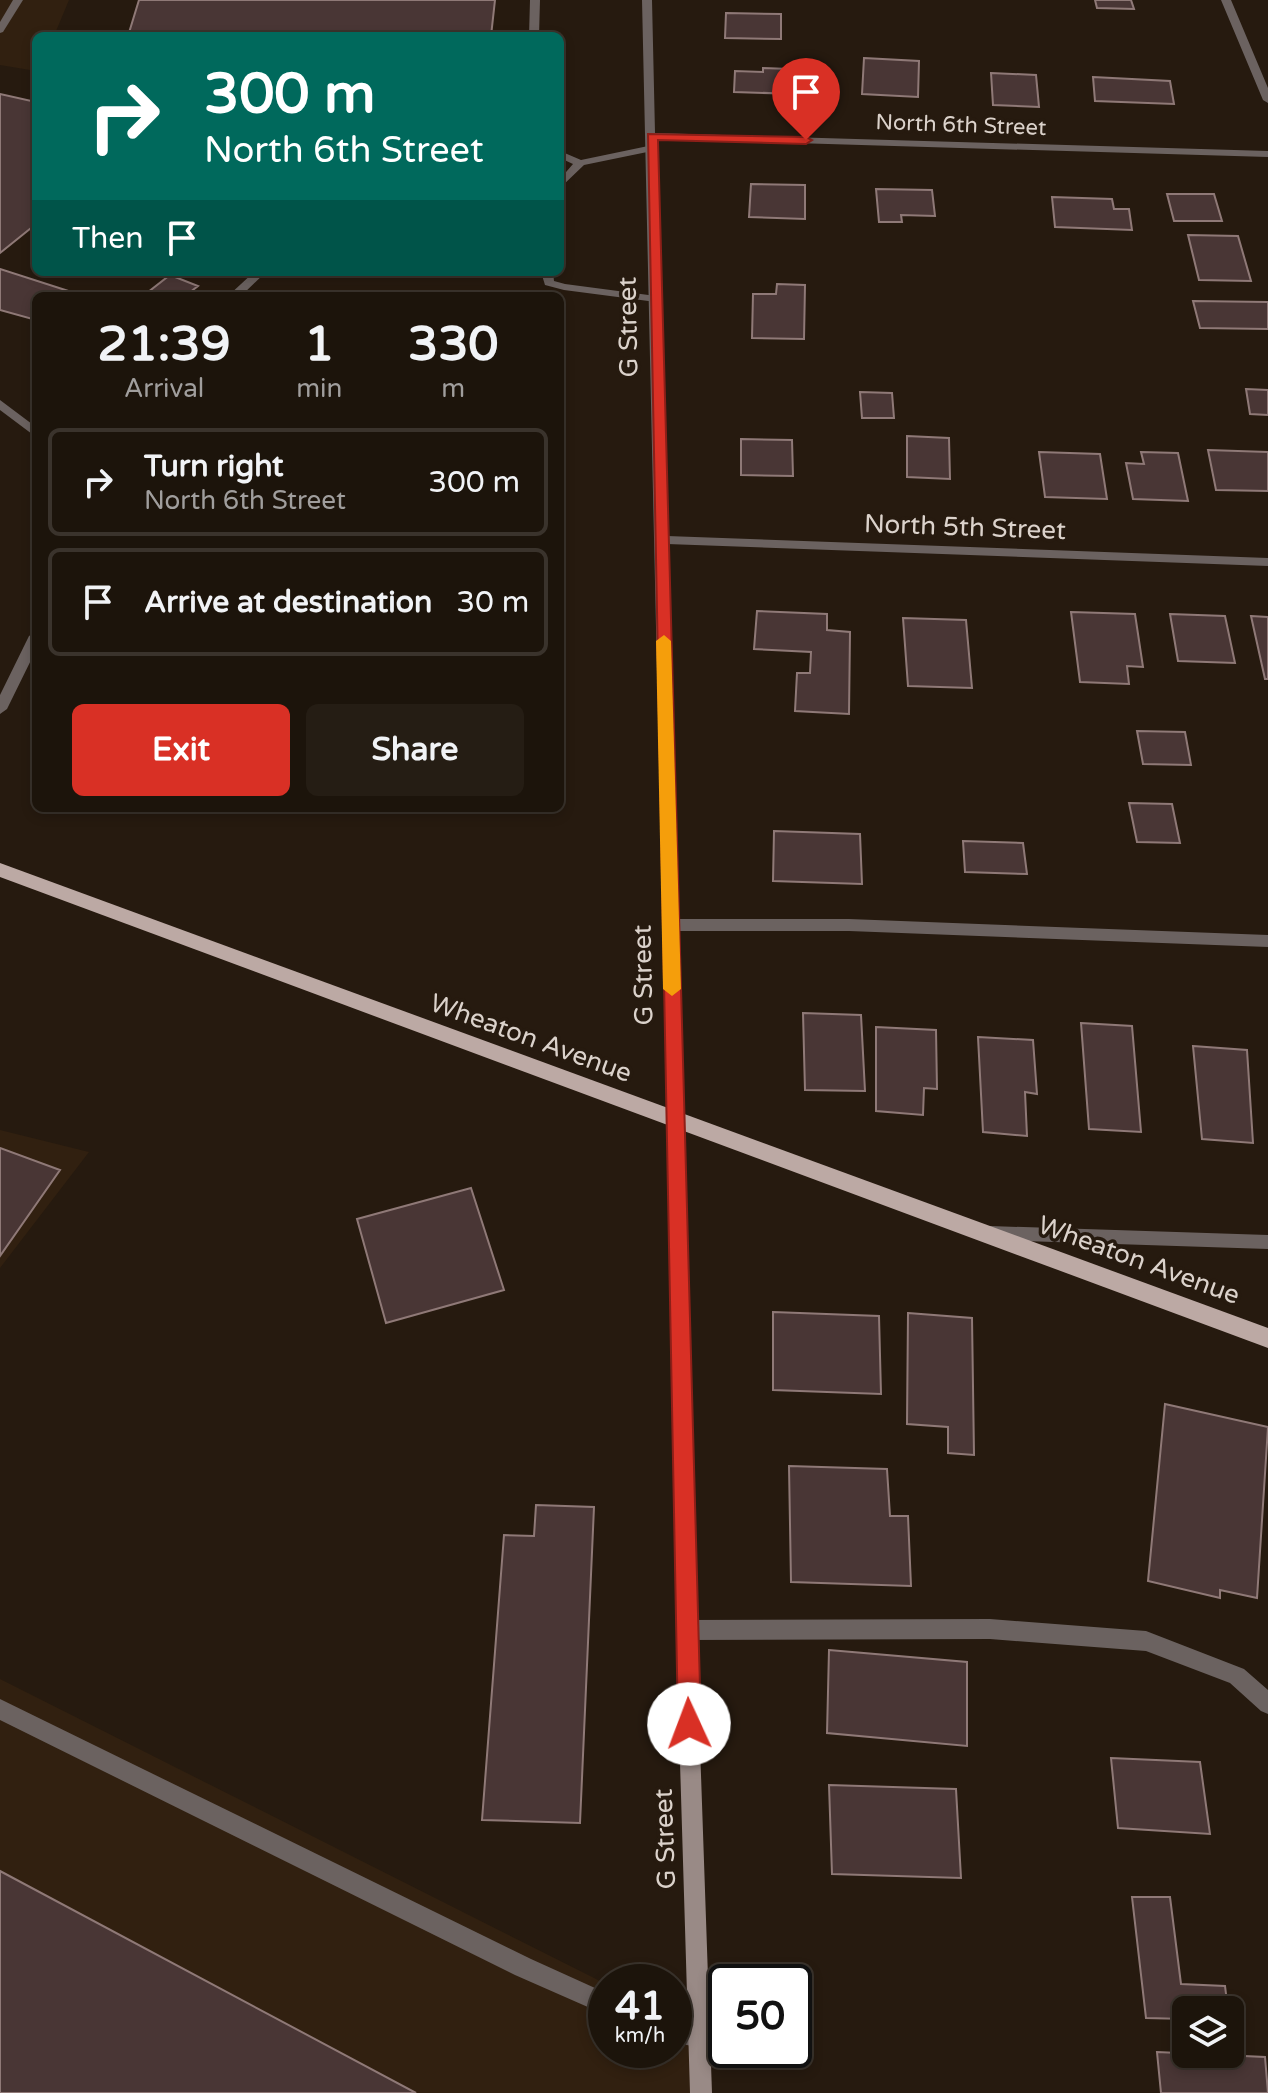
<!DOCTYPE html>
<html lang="en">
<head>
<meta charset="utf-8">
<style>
  body { margin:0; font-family:"Varela Round",sans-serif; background:#251d14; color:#f1f3f6; height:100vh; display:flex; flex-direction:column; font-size:30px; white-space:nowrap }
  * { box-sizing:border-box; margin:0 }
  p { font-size:26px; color:#a09e9d }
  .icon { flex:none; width:44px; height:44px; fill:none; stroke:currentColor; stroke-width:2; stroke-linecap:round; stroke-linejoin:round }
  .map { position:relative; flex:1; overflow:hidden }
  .details { position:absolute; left:32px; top:292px; width:532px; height:520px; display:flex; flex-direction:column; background:#1c140b; border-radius:12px; box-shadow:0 4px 12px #0003,0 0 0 2px #3a332c }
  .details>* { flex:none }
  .banner { position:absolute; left:32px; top:32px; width:532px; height:244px; border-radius:12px; box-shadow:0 4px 12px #0003,0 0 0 2px #3a332c; background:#00695c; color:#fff; overflow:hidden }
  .controls { position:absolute; left:1172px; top:1996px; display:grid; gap:16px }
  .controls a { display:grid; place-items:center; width:72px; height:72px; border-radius:12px; background:#1c140b; box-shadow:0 4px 12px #0003,0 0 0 2px #3a332c; font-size:40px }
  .speed { position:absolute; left:588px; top:1964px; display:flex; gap:16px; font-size:40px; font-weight:700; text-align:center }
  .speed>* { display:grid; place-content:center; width:104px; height:104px; border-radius:50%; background:#1c140b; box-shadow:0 4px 12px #0003,0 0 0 2px #3a332c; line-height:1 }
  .speed small { font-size:20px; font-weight:400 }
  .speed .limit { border:4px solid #111; border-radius:12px; background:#fff; color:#111 }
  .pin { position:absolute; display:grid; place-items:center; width:68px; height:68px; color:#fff; margin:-82px -34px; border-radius:50% 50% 50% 0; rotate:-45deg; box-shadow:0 0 8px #0007 }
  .pin .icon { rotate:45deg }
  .me { position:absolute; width:88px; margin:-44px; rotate:358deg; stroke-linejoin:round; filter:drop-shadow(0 0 6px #0008) }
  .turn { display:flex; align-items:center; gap:28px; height:168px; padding:0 40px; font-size:36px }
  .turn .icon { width:104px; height:104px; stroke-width:2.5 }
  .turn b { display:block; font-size:56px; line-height:68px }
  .then { display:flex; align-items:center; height:76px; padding:0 40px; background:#0003; gap:16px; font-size:30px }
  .eta { display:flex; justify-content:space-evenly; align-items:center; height:136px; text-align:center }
  .eta b { font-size:48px; font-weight:700; line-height:56px }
  .cta { display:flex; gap:16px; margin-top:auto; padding:16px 40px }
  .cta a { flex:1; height:92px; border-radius:12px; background:#d93025; color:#fff; font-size:32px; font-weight:700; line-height:92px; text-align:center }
  .cta a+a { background:#251d14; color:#f1f3f6 }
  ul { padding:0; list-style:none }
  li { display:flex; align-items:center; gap:24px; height:108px; margin:0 16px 12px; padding:0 24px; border:4px solid #3a332c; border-radius:12px }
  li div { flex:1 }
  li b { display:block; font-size:30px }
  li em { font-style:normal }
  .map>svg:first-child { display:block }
  .built { fill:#312010 }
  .building { fill:#493635; stroke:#8f7977; stroke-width:2 }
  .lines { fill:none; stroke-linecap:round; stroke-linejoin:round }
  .service { fill:#6b6260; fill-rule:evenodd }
  .minor { fill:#6b6260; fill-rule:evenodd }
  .secondary { fill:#998a86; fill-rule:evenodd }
  .primary { fill:#bca9a4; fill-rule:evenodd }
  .route { fill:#d93025; stroke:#8d1f18; stroke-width:2 }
  .slow { fill:#f59e0b }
  .labels { text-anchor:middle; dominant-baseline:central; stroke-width:7; stroke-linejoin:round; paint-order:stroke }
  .far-street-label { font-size:22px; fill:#dbd2cb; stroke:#261a0f }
  .street-label { font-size:26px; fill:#dbd2cb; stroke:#261a0f }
</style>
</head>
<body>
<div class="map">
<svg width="1268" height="2093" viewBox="0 0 1268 2093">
  <rect width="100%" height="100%" fill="#261a0f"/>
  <path class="built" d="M 0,0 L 69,0 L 54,36 L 36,36 L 36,71 L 0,65 Z
    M 0,1130 L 89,1152 L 0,1268 Z
    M 0,1679 L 606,1984 L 606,2050 L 674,2050 L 674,2018 L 702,2032 L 704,2093 L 0,2093 Z"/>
  <path class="building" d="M 139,0 L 495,0 L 491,36 L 128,36 Z
    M 1095,0 L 1131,0 L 1134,9 L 1097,8 Z
    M 726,13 L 781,14 L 781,39 L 725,38 Z
    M 864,58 L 919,61 L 918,97 L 862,94 Z
    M 763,68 L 816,70 L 816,87 L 799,87 L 798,94 L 734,92 L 735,71 L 763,72 Z
    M 991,73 L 1036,75 L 1039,107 L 993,105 Z
    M 1093,77 L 1170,81 L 1174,104 L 1095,101 Z
    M 0,94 L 36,102 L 36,224 L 0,253 Z
    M 751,184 L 805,185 L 805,219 L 749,217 Z
    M 876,189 L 932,190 L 935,216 L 901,215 L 902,222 L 879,222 Z
    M 1167,194 L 1214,194 L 1222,221 L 1174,221 Z
    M 1052,197 L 1112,199 L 1114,209 L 1129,209 L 1132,230 L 1055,227 Z
    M 1188,235 L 1238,236 L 1251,281 L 1199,280 Z
    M 0,269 L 84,296 L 36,296 L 36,320 L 0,310 Z
    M 170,275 L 198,286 L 185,296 L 143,296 Z
    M 777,284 L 805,285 L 804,339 L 752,338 L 753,294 L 776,294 Z
    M 1193,301 L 1268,302 L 1268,329 L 1200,328 Z
    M 1246,389 L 1268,390 L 1268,415 L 1250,414 Z
    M 860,392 L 892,393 L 894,418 L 862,418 Z
    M 907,436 L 949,438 L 950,479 L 907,477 Z
    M 741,439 L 792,440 L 793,476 L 741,475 Z
    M 1208,450 L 1268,452 L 1268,491 L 1216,490 Z
    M 1039,452 L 1100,454 L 1107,499 L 1045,497 Z
    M 1141,452 L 1178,453 L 1188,501 L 1133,499 L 1126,463 L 1144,464 Z
    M 757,611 L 827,614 L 827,630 L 850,632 L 849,714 L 795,711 L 797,673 L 810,673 L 811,652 L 754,649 Z
    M 1071,612 L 1135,614 L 1143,667 L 1127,666 L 1129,684 L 1080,682 Z
    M 1170,614 L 1225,616 L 1235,663 L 1178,661 Z
    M 1251,616 L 1268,617 L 1268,679 L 1265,679 Z
    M 903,618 L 966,620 L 972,688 L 908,686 Z
    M 1137,731 L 1185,732 L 1191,765 L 1143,764 Z
    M 1129,803 L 1172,804 L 1180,843 L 1137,842 Z
    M 774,831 L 860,834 L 862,884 L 773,881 Z
    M 963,841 L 1023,843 L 1027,874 L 965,872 Z
    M 803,1013 L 861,1015 L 865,1091 L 805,1090 Z
    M 1081,1023 L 1132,1026 L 1141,1132 L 1089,1129 Z
    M 876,1027 L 936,1030 L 937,1089 L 924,1088 L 923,1115 L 876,1111 Z
    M 978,1037 L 1033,1040 L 1037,1094 L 1025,1092 L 1027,1136 L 983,1132 Z
    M 1193,1046 L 1247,1050 L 1253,1143 L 1202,1139 Z
    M 0,1148 L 60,1170 L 0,1256 Z
    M 471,1188 L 504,1290 L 386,1323 L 357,1219 Z
    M 773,1312 L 879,1316 L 881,1394 L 773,1390 Z
    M 908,1313 L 972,1318 L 974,1455 L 948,1453 L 948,1427 L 907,1424 Z
    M 1165,1404 L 1268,1427 L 1257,1598 L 1220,1590 L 1220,1598 L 1148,1581 Z
    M 789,1466 L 887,1469 L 890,1516 L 908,1516 L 911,1586 L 791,1582 Z
    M 536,1505 L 594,1507 L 580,1823 L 482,1820 L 504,1535 L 534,1536 Z
    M 829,1650 L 967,1662 L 967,1746 L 827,1733 Z
    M 1111,1758 L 1200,1762 L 1210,1834 L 1118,1828 Z
    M 829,1785 L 956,1789 L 961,1878 L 832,1874 Z
    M 0,1871 L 416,2093 L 0,2093 Z
    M 1132,1897 L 1170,1897 L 1181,1984 L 1225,1986 L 1228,2010 L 1186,2010 L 1186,2019 L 1146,2018 Z
    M 1157,2052 L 1265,2057 L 1268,2093 L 1161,2093 Z"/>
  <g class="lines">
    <path class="service" d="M 13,0 L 23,0 L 3,32 L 0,33 L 0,22 Z
      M 530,0 L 540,0 L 539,36 L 529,36 Z
      M 653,145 L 658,148 L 657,150 L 584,165 L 560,188 L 560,179 L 573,164 L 560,158 L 560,151 L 581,160 Z
      M 254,272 L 266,272 L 241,296 L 228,296 Z
      M 541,272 L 553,272 L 554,281 L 565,284 L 656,296 L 662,299 L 656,302 L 564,290 L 545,285 Z
      M 0,400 L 36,427 L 36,437 L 0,410 Z
      M 36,632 L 36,650 L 7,709 L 0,714 L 0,695 L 29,636 Z
      M 670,919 L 849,919 L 1268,935 L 1268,947 L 849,931 L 670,931 L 662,925 Z
      M 990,1619 L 1146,1631 L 1244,1669 L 1268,1690 L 1268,1714 L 1261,1711 L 1230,1683 L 1146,1651 L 990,1639 L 686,1640 L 679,1637 L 676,1630 L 679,1623 L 686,1620 Z
      M 0,1699 L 531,1959 L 606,1993 L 606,2015 L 515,1975 L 0,1720 Z
      M 674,2020 L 708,2029 L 711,2037 L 708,2045 L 700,2048 L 674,2042 Z"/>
    <path class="minor" d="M 642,0 L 652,0 L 655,133 L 1268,151 L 1268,157 L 656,139 L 667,536 L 1268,558 L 1268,566 L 667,544 L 683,1120 L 681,1125 L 669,1125 L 667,1120 Z
      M 1221,0 L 1231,0 L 1268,88 L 1268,103 L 1263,100 Z
      M 990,1226 L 1268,1235 L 1268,1249 L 990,1240 L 984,1238 L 981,1233 L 984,1228 Z"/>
    <path class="secondary" d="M 675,1113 L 681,1115 L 683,1120 L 696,1630 L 712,2093 L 690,2093 L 676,1630 L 667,1120 L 669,1115 Z"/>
    <path class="primary" d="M 0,863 L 1268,1328 L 1268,1348 L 0,877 Z"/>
  </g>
  <path class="route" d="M 648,134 L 806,137 L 812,140 L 806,144 L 658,140 L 701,1724 L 698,1733 L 689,1736 L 681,1733 L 678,1724 Z"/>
  <path class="slow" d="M 664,635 L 671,641 L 681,989 L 672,996 L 663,989 L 656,641 Z"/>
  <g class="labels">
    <g class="far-street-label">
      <text transform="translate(961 125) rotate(2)">North 6th Street</text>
    </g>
    <g class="street-label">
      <text transform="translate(628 327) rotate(-91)">G Street</text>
      <text transform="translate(965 527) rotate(2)">North 5th Street</text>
      <text transform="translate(643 975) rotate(-91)">G Street</text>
      <text transform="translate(531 1038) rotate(20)">Wheaton Avenue</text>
      <text transform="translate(1139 1260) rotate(20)">Wheaton Avenue</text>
      <text transform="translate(665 1839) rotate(-92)">G Street</text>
    </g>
  </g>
</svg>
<div class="controls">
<a><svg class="icon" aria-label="layers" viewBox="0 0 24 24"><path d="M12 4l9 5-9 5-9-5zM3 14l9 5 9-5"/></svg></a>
</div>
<div class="speed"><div>41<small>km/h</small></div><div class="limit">50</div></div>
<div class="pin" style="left:806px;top:140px;background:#d93025"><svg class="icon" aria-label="arrive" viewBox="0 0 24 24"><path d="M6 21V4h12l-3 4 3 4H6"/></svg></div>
<svg class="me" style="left:689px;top:1724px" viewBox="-20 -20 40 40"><circle r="19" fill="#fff"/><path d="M0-13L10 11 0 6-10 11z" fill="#d93025"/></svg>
<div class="banner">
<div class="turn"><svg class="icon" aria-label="right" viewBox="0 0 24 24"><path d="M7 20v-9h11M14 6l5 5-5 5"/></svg><div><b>300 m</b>North 6th Street</div></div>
<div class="then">Then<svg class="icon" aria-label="arrive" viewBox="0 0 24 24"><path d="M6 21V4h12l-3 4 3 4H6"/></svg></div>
</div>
<section class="details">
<div class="eta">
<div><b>21:39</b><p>Arrival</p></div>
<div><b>1</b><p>min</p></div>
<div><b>330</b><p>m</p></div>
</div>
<ul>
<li><svg class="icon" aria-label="right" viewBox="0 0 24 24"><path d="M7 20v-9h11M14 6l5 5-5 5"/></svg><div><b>Turn right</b><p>North 6th Street</p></div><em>300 m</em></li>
<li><svg class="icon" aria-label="arrive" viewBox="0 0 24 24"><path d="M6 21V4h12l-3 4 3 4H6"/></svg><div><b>Arrive at destination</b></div><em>30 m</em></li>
</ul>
<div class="cta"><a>Exit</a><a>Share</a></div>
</section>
</div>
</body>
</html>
